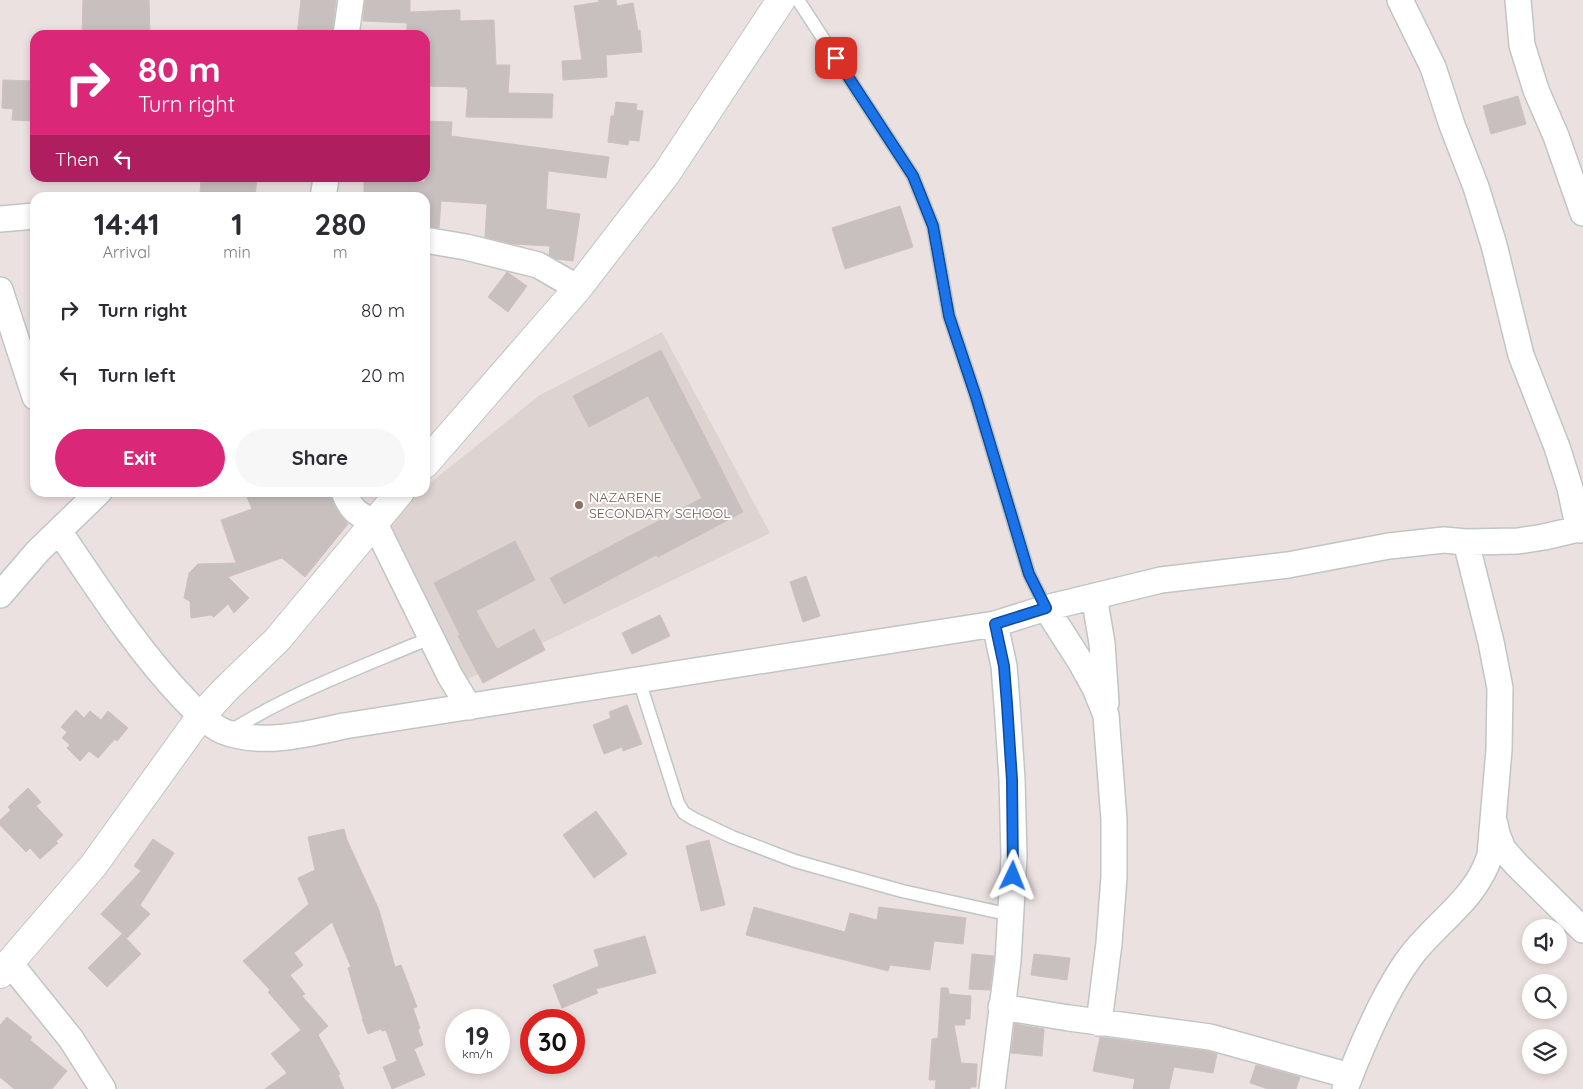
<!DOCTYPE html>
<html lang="en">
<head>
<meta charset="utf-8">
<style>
  body { margin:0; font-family:Quicksand,sans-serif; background:#f7f7f7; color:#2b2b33; height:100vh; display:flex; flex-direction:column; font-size:19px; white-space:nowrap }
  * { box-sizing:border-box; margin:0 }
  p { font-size:16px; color:#7c7c81 }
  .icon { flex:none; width:28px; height:28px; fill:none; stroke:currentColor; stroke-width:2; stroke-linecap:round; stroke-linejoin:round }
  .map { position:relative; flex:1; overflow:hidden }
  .panel { position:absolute; left:30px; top:192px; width:400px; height:305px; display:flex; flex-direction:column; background:#fff; border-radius:15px; box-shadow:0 2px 8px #0003 }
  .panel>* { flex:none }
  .hud { position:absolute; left:30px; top:30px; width:400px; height:152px; border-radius:15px; box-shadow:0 2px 8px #0003; background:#db2777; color:#fff; overflow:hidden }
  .controls { position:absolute; left:1522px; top:919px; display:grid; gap:10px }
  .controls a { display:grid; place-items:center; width:45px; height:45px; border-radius:50%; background:#fff; box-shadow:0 2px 8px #0003; font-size:25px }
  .speed { position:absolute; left:445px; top:1009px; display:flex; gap:10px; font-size:25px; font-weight:700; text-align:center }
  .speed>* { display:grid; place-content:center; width:65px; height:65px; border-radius:50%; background:#fff; box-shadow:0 2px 8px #0003; line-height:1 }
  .speed small { font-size:12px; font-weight:400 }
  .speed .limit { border:8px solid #d22; background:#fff; color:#111 }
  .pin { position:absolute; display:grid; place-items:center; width:42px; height:42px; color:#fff; margin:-21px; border-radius:10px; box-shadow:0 2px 8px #0006 }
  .me { position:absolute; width:55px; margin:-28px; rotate:2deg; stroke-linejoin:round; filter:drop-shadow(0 0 4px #0008) }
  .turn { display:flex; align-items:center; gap:18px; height:105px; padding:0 25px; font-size:22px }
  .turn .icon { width:65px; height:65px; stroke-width:2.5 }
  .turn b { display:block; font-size:35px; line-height:42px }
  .then { display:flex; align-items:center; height:48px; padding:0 25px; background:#0003; gap:10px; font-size:19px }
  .eta { display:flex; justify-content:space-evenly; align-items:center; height:85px; text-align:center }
  .eta b { font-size:30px; font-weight:700; line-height:35px }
  .primary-button { display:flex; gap:10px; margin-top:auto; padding:10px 25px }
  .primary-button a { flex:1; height:58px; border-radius:30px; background:#db2777; color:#fff; font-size:20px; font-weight:700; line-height:58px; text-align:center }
  .primary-button a+a { background:#f7f7f7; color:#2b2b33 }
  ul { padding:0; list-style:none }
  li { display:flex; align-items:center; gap:15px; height:65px; padding:0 25px }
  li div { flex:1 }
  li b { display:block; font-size:19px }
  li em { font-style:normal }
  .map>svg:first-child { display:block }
  .education { fill:#ddd3d1 }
  .building { fill:#c8bfbf; stroke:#cfc0bf }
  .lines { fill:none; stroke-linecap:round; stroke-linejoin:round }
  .service-casing { stroke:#bfc6c5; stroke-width:15 }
  .minor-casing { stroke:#bfc6c5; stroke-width:28 }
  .tertiary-casing { stroke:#bfc6c5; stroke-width:30 }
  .service { stroke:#fff; stroke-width:12 }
  .minor { stroke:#fff; stroke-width:25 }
  .tertiary { stroke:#fff; stroke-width:28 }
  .route-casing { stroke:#114b97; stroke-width:12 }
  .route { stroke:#1a73e8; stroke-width:9 }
  .education-dot { fill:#8d6e63; stroke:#fff; stroke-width:2 }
  .labels { text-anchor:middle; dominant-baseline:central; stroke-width:4; stroke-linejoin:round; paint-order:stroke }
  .education-label { font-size:14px; fill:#785e54; stroke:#fff; text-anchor:start }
</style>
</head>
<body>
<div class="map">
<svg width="1583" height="1089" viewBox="0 0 1583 1089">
  <rect width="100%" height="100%" fill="#ebe1e0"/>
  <path class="education" d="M 662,332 L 770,533 L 466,680 L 387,517 L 418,493 L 425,492 L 425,487 L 540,395 Z"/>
  <path class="building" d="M 83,0 L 149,0 L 150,35 L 82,35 Z
    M 301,0 L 336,0 L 332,35 L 297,35 Z
    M 365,0 L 410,0 L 410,12 L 460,10 L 460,21 L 494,20 L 496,65 L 510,65 L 508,93 L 553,94 L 552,118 L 466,117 L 468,89 L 466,89 L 466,87 L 425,86 L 425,35 L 407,35 L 407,23 L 363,21 Z
    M 599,0 L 616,0 L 617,6 L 633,3 L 638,31 L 640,30 L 642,52 L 606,55 L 607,77 L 563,80 L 562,61 L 582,60 L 574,6 L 599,2 Z
    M 3,80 L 35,81 L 35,121 L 12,120 L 13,109 L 2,108 Z
    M 1518,96 L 1526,124 L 1491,134 L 1483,106 Z
    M 616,102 L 637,104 L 636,110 L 643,111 L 639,141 L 629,140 L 628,145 L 608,142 L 611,116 L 614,116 Z
    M 425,121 L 452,122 L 451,136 L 609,157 L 606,178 L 548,171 L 546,209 L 580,214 L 573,261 L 556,259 L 549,255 L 550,246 L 512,244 L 485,237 L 487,204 L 441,201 L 439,228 L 425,226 L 425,198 L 364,198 L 364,178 L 390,178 L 390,179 L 425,182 Z
    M 201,178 L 257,178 L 255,197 L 200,195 Z
    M 900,206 L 913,247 L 845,269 L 832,228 Z
    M 507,272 L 527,286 L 508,312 L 488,297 Z
    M 661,350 L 743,512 L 658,557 L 656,555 L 564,604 L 550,578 L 702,498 L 648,396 L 589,427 L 573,396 Z
    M 259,492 L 330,492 L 337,510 L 348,524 L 305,577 L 282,558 L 228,577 L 249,598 L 234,613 L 228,604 L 214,617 L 211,615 L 191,618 L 190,601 L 184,598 L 189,573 L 198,564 L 236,563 L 221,520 L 252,509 L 247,497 Z
    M 515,541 L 535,580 L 476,611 L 497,649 L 534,629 L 545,650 L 483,683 L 458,636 L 460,635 L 434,583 Z
    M 806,576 L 820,616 L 803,622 L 790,582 Z
    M 660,615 L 670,636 L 632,654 L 622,633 Z
    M 627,705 L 642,744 L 623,751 L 622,747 L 604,754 L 593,725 L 611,718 L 609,712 Z
    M 76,710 L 84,718 L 90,711 L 101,720 L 108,711 L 128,728 L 117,741 L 115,739 L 98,758 L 89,751 L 80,761 L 67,748 L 70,745 L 62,738 L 67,732 L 61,727 Z
    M 28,788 L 41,802 L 36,806 L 63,835 L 56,841 L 58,843 L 40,859 L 30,848 L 26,852 L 0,825 L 0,820 L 11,810 L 8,807 Z
    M 596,811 L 627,854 L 594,878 L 563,835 Z
    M 344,829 L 347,840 L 379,910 L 395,967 L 401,965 L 417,1007 L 413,1008 L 420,1028 L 418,1030 L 423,1045 L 414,1049 L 425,1075 L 392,1089 L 383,1067 L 397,1061 L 386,1030 L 382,1031 L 381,1029 L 368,1034 L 362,1019 L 363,1019 L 348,968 L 351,967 L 332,922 L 294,953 L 303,965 L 290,975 L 305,994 L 302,996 L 328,1026 L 318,1035 L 340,1074 L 338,1075 L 344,1089 L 265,1089 L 287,1073 L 271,1054 L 301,1030 L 268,992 L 270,990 L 243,961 L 309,904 L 298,878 L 315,870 L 308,837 Z
    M 153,839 L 174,853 L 140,905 L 150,914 L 127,938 L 101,914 L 141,871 L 134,866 Z
    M 709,840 L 725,905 L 701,911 L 686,846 Z
    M 754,907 L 845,932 L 850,913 L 877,920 L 879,907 L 966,918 L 963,944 L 934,941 L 930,970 L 890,965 L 888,971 L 746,935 Z
    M 122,934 L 141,954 L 107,987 L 88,968 Z
    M 645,936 L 656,973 L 596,989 L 598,993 L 562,1008 L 553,985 L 599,966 L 594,950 Z
    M 972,954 L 994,956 L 990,990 L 969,989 Z
    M 1034,954 L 1070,958 L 1067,980 L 1031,975 Z
    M 941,988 L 948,988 L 949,994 L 971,996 L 970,1019 L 965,1019 L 965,1025 L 954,1025 L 961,1063 L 977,1064 L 976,1087 L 971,1087 L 970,1089 L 935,1089 L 936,1080 L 929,1080 L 932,1039 L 938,1038 Z
    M 7,1017 L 32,1037 L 30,1040 L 67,1071 L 52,1089 L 14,1089 L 0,1077 L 0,1025 Z
    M 1015,1024 L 1044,1029 L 1042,1056 L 1011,1053 Z
    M 1100,1037 L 1207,1051 L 1217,1054 L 1213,1073 L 1174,1067 L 1169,1089 L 1133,1089 L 1135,1079 L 1093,1071 Z
    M 1256,1065 L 1300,1077 L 1296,1089 L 1268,1089 L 1250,1083 Z"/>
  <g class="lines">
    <g class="service-casing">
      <path id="service" d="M 798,0 L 913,176 L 933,226 L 949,316 L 976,397 L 1029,574 L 1046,608
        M 639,680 L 678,803 L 684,813 L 694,819 L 732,837 L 795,861 L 902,891 L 1011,915
        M 229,732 C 292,692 362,667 430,638"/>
    </g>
    <g class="minor-casing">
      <path id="minor" d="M 1400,0 L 1433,67 L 1452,125 L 1476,187 L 1494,245 L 1521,355 L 1557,447 L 1570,488 L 1579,530
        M 1518,0 L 1522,45 L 1536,90 L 1556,136 L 1583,213
        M 346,35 L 351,0
        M 323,198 L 326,178
        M 0,219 L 35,216
        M 425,240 L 466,247 L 538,265 L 578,288
        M 0,290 L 35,397
        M 344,492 C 351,510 357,514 374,522 L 450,676 L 469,707
        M 59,531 C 99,590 137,650 186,701 C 197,712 213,729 228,733 C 265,745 307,734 344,726 L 995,624 L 1046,608 L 1161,580 L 1288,565 L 1389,546 L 1444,540 L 1466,542 L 1518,541 L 1544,537 L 1583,528
        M 0,595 L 38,551 L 99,492
        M 1094,596 L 1102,643 L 1106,703
        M 1046,608 L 1080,661 L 1095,688 L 1106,715 L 1114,820 L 1114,877 L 1109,943 L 1099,1023
        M 1495,824 L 1497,834 L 1503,849 L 1517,865 L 1583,930
        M 9,962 L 71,1039 L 103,1089
        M 1001,1007 L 1069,1018 L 1210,1037 L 1350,1076
        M 992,1089 L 1008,961 L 1014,857 L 1012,779 L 1007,704 L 1004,666 L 995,624
        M 1345,1089 C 1361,1047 1384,992 1411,956 C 1438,921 1477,898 1490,855 L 1499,750 L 1500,688 L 1491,642 L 1466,542"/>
    </g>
    <g class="tertiary-casing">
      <path id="tertiary" d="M 425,464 L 578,288 L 666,174 L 781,0
        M 0,974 L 93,866 L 201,716 L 226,689 L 277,640 L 400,492"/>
    </g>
    <use href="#service" class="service"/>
    <use href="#minor" class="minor"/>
    <use href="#tertiary" class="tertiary"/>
  </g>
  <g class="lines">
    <g class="route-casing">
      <path id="route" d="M 836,58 L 913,176 L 933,226 L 949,316 L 976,397 L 1029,574 L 1046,608 L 995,624 L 1004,666 L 1007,704 L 1012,780 L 1013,876"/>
    </g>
    <use href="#route" class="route"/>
  </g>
  <circle class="education-dot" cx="579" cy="505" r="5"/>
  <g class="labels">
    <g class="education-label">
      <text x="589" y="497">NAZARENE<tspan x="589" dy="16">SECONDARY SCHOOL</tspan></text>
    </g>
  </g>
</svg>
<div class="controls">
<a><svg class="icon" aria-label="sound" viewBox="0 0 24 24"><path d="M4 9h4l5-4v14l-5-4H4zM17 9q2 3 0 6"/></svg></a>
<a><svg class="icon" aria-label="search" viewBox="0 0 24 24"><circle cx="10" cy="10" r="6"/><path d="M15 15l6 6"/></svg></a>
<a><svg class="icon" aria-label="layers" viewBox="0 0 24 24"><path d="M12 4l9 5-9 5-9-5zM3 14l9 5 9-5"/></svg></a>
</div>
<div class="speed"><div>19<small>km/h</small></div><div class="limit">30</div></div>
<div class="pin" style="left:836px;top:58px;background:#d93025"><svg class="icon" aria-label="arrive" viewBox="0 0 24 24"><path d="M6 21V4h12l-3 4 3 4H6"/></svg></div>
<svg class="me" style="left:1013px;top:876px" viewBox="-20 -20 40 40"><path d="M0-17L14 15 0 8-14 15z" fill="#1a73e8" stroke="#fff" stroke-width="4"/></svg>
<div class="hud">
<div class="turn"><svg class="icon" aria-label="right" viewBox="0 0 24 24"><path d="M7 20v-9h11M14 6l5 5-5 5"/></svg><div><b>80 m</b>Turn right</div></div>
<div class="then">Then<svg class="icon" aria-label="left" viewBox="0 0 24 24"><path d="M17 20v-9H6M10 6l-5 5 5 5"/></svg></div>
</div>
<section class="panel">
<div class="eta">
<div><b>14:41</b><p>Arrival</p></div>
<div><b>1</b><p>min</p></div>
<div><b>280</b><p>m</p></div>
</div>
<ul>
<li><svg class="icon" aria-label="right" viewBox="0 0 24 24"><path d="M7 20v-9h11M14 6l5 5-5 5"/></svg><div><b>Turn right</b></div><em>80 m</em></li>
<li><svg class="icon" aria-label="left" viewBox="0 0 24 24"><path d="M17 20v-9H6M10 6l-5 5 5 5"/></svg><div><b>Turn left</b></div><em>20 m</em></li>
</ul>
<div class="primary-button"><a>Exit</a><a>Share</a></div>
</section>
</div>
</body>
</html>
